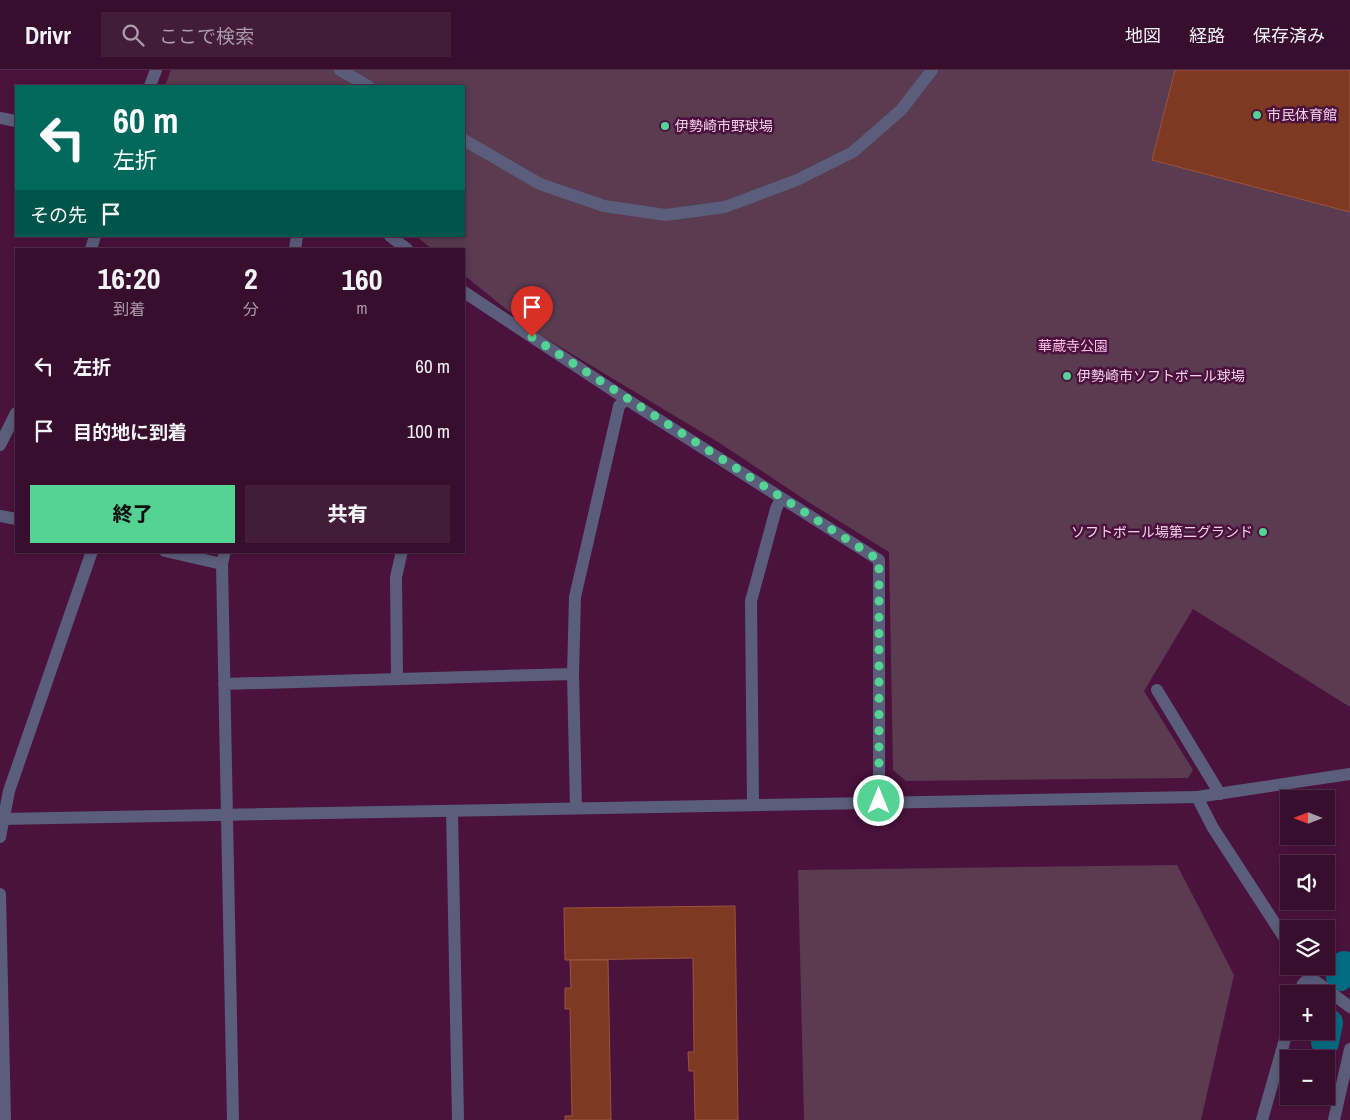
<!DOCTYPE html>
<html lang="ja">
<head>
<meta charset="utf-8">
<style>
  body { margin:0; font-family:"Archivo Narrow","Noto Sans JP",sans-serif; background:#431c3a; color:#f1f3f6; height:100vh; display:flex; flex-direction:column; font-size:19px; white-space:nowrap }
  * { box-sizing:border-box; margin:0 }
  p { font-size:16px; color:#ab9caa }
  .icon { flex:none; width:28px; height:28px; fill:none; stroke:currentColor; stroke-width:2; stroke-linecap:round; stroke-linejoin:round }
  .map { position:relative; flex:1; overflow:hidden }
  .details { position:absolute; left:15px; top:178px; width:450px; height:305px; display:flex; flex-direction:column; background:#380e2e; border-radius:0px; box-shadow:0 2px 8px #0003,0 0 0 1px #522e4a }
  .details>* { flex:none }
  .guide { position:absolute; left:15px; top:15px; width:450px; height:152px; border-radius:0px; box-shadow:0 2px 8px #0003,0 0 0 1px #522e4a; background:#00695c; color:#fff; overflow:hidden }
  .needle { width:32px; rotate:270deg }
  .buttons { position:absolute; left:1280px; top:720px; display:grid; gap:10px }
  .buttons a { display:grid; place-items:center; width:55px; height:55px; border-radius:0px; background:#380e2e; box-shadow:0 2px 8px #0003,0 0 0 1px #522e4a; font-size:25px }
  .pin { position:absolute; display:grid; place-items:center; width:42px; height:42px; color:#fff; margin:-51px -21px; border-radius:50% 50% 50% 0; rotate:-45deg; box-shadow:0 0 5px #0007 }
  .pin .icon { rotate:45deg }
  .me { position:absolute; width:55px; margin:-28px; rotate:0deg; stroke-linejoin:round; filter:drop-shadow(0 0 4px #0008) }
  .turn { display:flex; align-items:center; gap:18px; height:105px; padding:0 15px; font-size:22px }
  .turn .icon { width:65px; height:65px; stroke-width:2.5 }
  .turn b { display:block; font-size:35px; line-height:42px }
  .then { display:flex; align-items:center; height:48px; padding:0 15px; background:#0003; gap:10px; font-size:19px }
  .eta { display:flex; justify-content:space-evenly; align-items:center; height:85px; text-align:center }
  .eta b { font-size:30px; font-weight:800; line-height:35px }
  .action { display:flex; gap:10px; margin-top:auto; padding:10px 15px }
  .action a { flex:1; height:58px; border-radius:0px; background:#54d395; color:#111; font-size:20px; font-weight:800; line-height:58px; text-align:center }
  .action a+a { background:#431c3a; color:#f1f3f6 }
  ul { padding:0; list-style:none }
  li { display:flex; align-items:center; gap:15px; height:65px; padding:0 15px }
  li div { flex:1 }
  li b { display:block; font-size:19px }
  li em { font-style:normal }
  header { display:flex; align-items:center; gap:30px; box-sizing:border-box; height:70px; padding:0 25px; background:#380e2e; border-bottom:1px solid #522e4a }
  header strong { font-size:24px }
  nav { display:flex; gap:28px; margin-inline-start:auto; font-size:18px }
  .search { width:350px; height:45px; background:#431c3a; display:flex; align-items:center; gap:12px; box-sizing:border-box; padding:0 18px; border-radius:0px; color:#ab9caa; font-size:19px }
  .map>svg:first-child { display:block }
  .green { fill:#5a3b50 }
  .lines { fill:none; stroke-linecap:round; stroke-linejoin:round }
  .canal { stroke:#036c83; stroke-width:28 }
  .building { fill:#7d3922; stroke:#9c543d }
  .service { stroke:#5a5e7a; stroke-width:12 }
  .minor { stroke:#5a5e7a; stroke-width:12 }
  .tertiary { stroke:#5a5e7a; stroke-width:12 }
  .route { stroke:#54d395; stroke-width:9; stroke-dasharray:0 16.2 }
  .poi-dot { fill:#54d395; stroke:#4b123d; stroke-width:2 }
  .labels { text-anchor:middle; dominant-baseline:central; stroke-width:5; stroke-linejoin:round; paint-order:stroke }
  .poi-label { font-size:14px; fill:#f4d0e8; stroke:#4b123d; text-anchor:start }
  .park-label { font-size:14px; fill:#febce9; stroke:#4b123d }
</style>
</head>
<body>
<header>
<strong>Drivr</strong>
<div class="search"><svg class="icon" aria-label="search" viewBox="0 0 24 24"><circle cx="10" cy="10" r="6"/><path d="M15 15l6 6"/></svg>ここで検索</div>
<nav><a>地図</a><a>経路</a><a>保存済み</a></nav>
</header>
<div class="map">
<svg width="1350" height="1050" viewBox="0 0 1350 1050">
  <rect width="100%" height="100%" fill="#4b123d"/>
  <path class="green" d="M 171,0 L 1350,0 L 1350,637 L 1193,539 L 1144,621 L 1193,700 L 1188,708 L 906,711 L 893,700 L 889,482 L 810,433 L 718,372 L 532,260 L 464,205 L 464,179 L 432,179 L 416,166 L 464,166 L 464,16 L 165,16 Z
    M 1177,795 L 1234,905 L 1201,1050 L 804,1050 L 798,800 Z"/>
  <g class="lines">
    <path class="canal" d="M 1340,907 L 1344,895
      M 1325,972 L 1329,953"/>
  </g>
  <path class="building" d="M 1175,0 L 1350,0 L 1350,142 L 1152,90 Z
    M 735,836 L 738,1050 L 695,1050 L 694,1001 L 689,1001 L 688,982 L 694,982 L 693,888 L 565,890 L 564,838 Z
    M 570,890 L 608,890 L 611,1050 L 565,1050 L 565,1046 L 572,1046 L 570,939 L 565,939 L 565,918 L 571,918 Z"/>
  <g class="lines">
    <path class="service" d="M 340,0 L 368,16
      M 464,70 L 540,114 L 604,136 L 666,145 L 725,137 L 797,110 L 853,82 L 901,40 L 932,0"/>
    <path class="minor" d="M 0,48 L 16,51
      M 390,166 L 407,179
      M 295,179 L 297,166
      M 464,222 L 626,329 L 879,490 L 879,731
      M 0,446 L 16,449
      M 165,481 L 222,494
      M 225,481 L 222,494 L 233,1050
      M 397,608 L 396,507 L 402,481
      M 224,614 L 573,604
      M 1157,620 L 1220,724
      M 753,734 L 751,531 L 776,439 L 781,428
      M 576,738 L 573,604 L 575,527 L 619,336 L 626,329
      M 452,741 L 458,1050
      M 0,767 L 9,721 L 92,481
      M 0,824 L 5,1050
      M 1289,875 L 1213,758 L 1197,727 L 1350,704
      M 1303,896 L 1310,907 L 1350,937
      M 1298,924 L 1303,914 L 1310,907
      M 1262,1050 L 1289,955
      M 1334,1050 L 1350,979"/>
    <path class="tertiary" d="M 150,16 L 156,0
      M 91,179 L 95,166
      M 0,375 L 16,343
      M 0,749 L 1197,727"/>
  </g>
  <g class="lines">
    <path class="route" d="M 532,267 L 879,490 L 879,731"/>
  </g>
  <g class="poi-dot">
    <circle cx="1257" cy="45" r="5"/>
    <circle cx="665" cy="56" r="5"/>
    <circle cx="1067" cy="306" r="5"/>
    <circle cx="1263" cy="462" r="5"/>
  </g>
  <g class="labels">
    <g class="poi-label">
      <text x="1267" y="45">市民体育館</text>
      <text x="675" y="56">伊勢崎市野球場</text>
      <text x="1077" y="306">伊勢崎市ソフトボール球場</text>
      <text x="1253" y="462" text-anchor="end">ソフトボール場第二グランド</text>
    </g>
    <g class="park-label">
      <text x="1073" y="276">華蔵寺公園</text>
    </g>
  </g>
</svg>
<div class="buttons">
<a><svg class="needle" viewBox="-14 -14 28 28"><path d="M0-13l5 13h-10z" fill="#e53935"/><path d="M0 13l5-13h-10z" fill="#ab9caa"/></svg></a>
<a><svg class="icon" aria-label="sound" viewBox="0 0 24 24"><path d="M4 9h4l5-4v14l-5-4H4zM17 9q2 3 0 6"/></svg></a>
<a><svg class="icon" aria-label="layers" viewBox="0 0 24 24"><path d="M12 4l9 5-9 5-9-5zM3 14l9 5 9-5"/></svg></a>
<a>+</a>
<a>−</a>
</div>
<div class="pin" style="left:532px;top:267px;background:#d93025"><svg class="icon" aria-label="arrive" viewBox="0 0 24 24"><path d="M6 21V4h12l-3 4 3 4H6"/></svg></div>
<svg class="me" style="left:879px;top:731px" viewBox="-20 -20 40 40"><circle r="17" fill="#54d395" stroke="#fff" stroke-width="3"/><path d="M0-11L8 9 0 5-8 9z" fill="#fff"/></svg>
<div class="guide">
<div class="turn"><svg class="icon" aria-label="left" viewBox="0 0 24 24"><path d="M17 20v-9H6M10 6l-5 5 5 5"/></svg><div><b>60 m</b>左折</div></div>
<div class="then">その先<svg class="icon" aria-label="arrive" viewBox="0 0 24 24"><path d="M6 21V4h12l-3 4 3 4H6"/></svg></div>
</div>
<section class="details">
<div class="eta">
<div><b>16:20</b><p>到着</p></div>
<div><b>2</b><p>分</p></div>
<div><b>160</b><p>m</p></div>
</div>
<ul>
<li><svg class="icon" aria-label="left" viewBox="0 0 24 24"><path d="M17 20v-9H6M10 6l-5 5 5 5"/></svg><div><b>左折</b></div><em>60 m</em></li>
<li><svg class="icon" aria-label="arrive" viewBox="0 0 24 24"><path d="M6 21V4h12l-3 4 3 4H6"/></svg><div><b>目的地に到着</b></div><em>100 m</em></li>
</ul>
<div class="action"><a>終了</a><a>共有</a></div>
</section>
</div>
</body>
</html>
